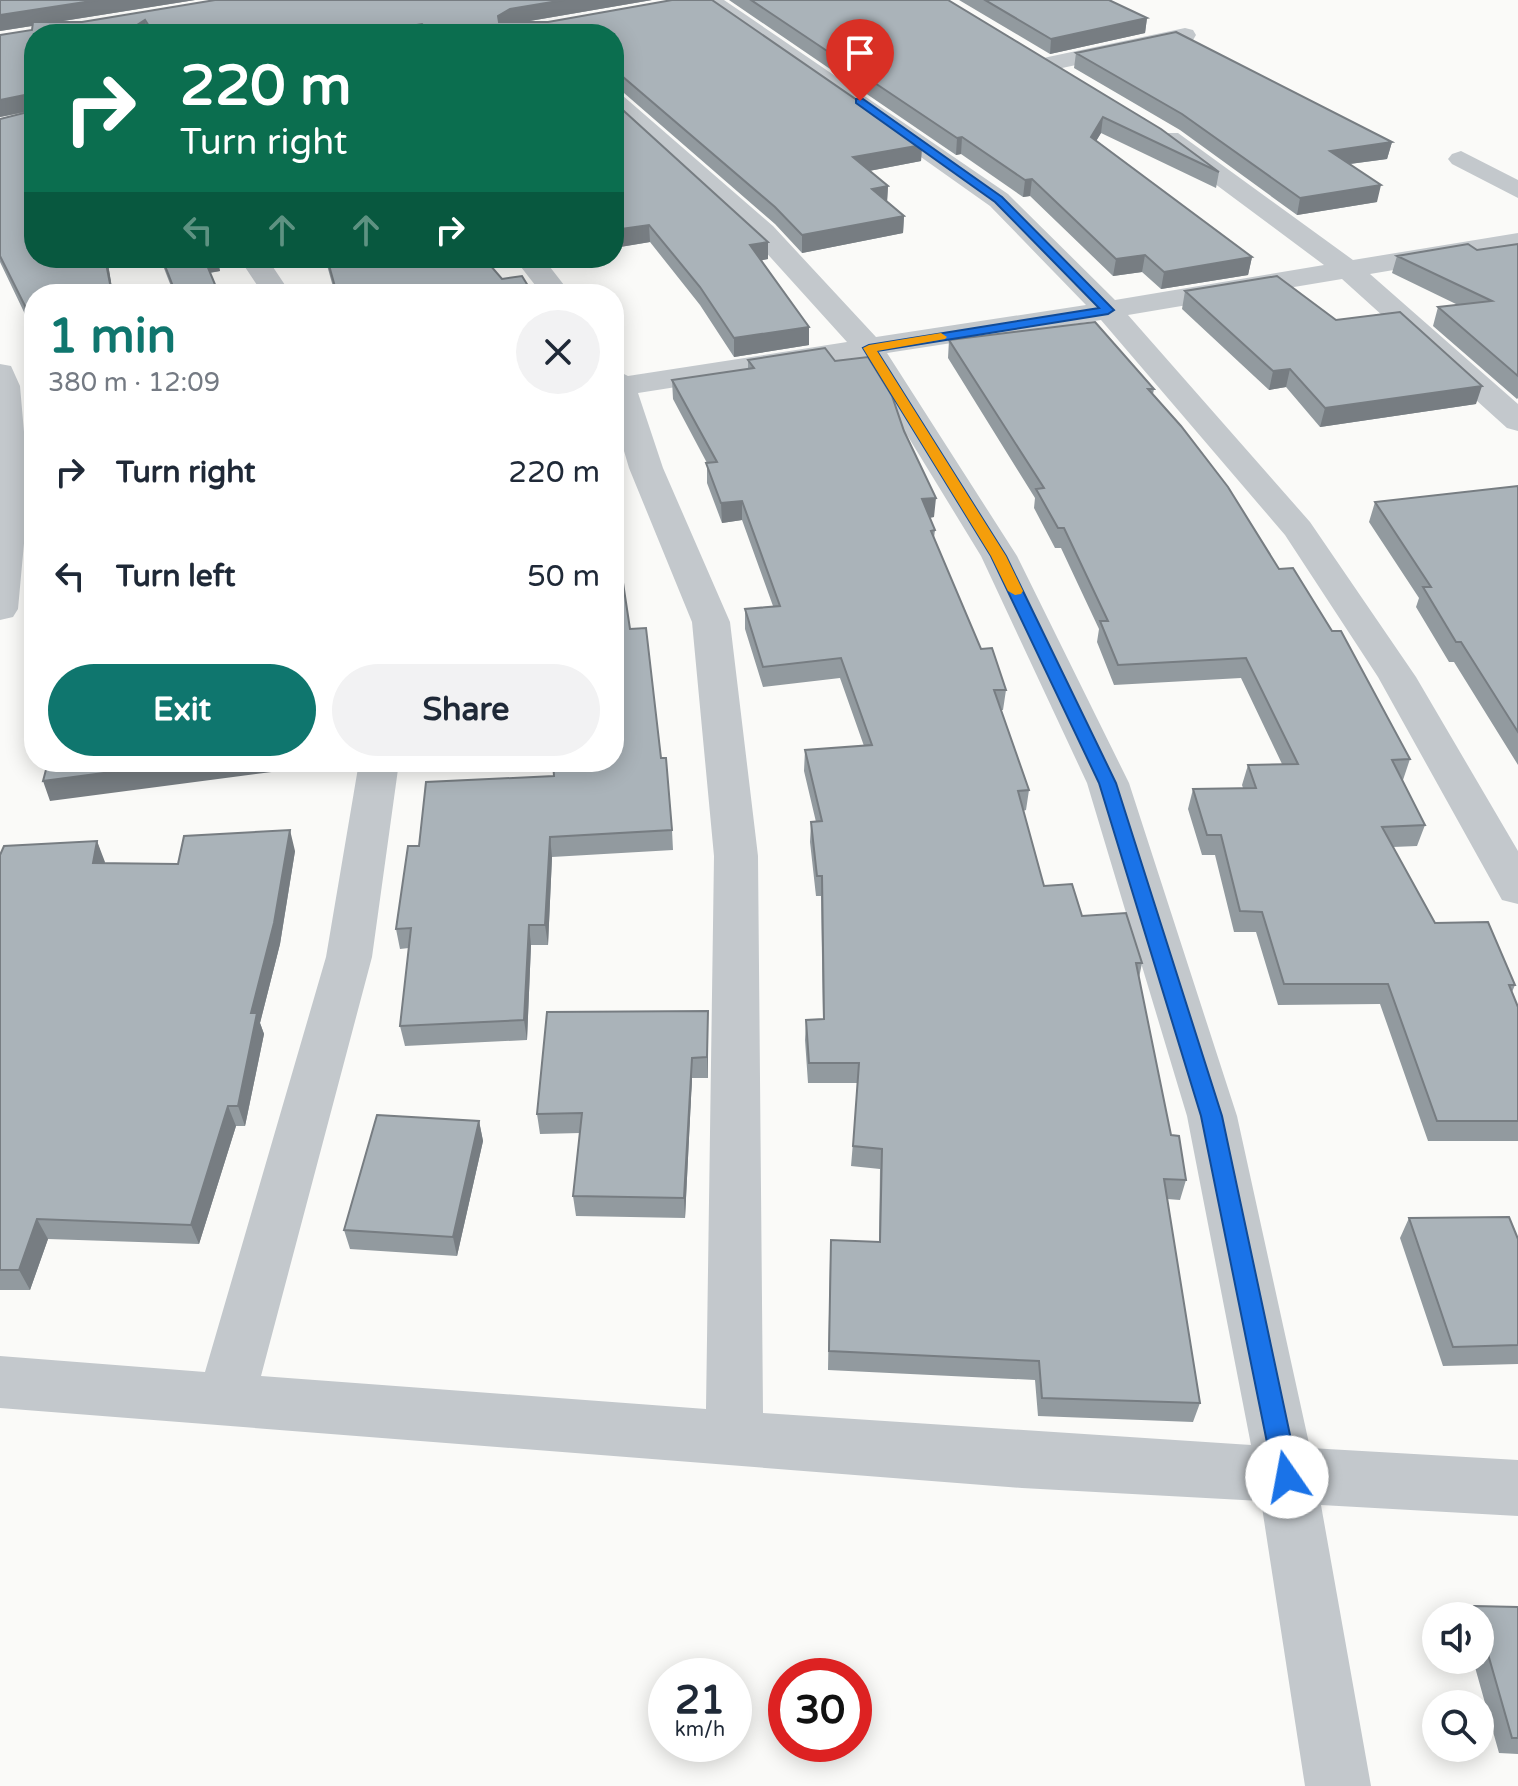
<!DOCTYPE html>
<html lang="en">
<head>
<meta charset="utf-8">
<style>
  body { margin:0; font-family:"Varela Round",sans-serif; background:#f2f2f3; color:#1f2937; height:100vh; display:flex; flex-direction:column; font-size:30px; white-space:nowrap }
  * { box-sizing:border-box; margin:0 }
  p { font-size:26px; color:#747a83 }
  .icon { flex:none; width:44px; height:44px; fill:none; stroke:currentColor; stroke-width:2; stroke-linecap:round; stroke-linejoin:round }
  .map { position:relative; flex:1; overflow:hidden }
  .details { position:absolute; left:24px; top:284px; width:600px; height:488px; display:flex; flex-direction:column; background:#fff; border-radius:32px; box-shadow:0 4px 20px #0003 }
  .details>* { flex:none }
  .guide { position:absolute; left:24px; top:24px; width:600px; height:244px; border-radius:32px; box-shadow:0 4px 20px #0003; background:#0b6e4f; color:#fff; overflow:hidden }
  .fabs { position:absolute; left:1422px; top:1602px; display:grid; gap:16px }
  .fabs a { display:grid; place-items:center; width:72px; height:72px; border-radius:50%; background:#fff; box-shadow:0 4px 20px #0003; font-size:40px }
  .speed { position:absolute; left:648px; top:1658px; display:flex; gap:16px; font-size:40px; font-weight:700; text-align:center }
  .speed>* { display:grid; place-content:center; width:104px; height:104px; border-radius:50%; background:#fff; box-shadow:0 4px 20px #0003; line-height:1 }
  .speed small { font-size:20px; font-weight:400 }
  .speed .limit { border:12px solid #d22; background:#fff; color:#111 }
  .pin { position:absolute; display:grid; place-items:center; width:68px; height:68px; color:#fff; margin:-82px -34px; border-radius:50% 50% 50% 0; rotate:-45deg; box-shadow:0 0 8px #0007 }
  .pin .icon { rotate:45deg }
  .me { position:absolute; width:88px; margin:-44px; rotate:348deg; stroke-linejoin:round; filter:drop-shadow(0 0 6px #0008) }
  .turn { display:flex; align-items:center; gap:28px; height:168px; padding:0 24px; font-size:36px }
  .turn .icon { width:104px; height:104px; stroke-width:2.5 }
  .turn b { display:block; font-size:56px; line-height:68px }
  .lanes { display:flex; align-items:center; height:76px; padding:0 24px; background:#0003; justify-content:center; gap:40px; direction:ltr }
  .lanes .off { opacity:.35 }
  .round { display:grid; place-items:center; flex:none; width:84px; height:84px; border-radius:42px; background:#f2f2f3 }
  .head { display:flex; align-items:center; justify-content:space-between; height:136px; padding:0 24px }
  h1 { font-size:48px; font-weight:800; line-height:60px; color:#0f766e }
  .button { display:flex; gap:16px; margin-top:auto; padding:16px 24px }
  .button a { flex:1; height:92px; border-radius:48px; background:#0f766e; color:#fff; font-size:32px; font-weight:800; line-height:92px; text-align:center }
  .button a+a { background:#f2f2f3; color:#1f2937 }
  ul { padding:0; list-style:none }
  li { display:flex; align-items:center; gap:24px; height:104px; padding:0 24px }
  li div { flex:1 }
  li b { display:block; font-size:30px }
  li em { font-style:normal }
  .map>svg:first-child { display:block }
  .lines { fill:none; stroke-linecap:round; stroke-linejoin:round }
  .minor { fill:#c3c8cc; fill-rule:evenodd }
  .wall { fill:#929a9f }
  .shaded-wall { fill:#777d82 }
  .building { fill:#aab3b9; stroke:#777d82; stroke-width:2 }
  .route { fill:#1a73e8; stroke:#114b97; stroke-width:2 }
  .slow { fill:#f59e0b }
</style>
</head>
<body>
<div class="map">
<svg width="1518" height="1786" viewBox="0 0 1518 1786">
  <rect width="100%" height="100%" fill="#fafaf8"/>
  <g class="lines">
    <path class="minor" d="M 699,0 L 724,0 L 1008,194 L 1115,300 L 1324,265 L 1160,143 L 1157,138 L 1160,133 L 1178,133 L 1353,260 L 1518,233 L 1518,249 L 1370,274 L 1518,404 L 1518,431 L 1507,428 L 1342,279 L 1128,315 L 1310,522 L 1416,677 L 1518,851 L 1518,904 L 1502,900 L 1378,677 L 1285,535 L 1101,320 L 887,353 L 1017,556 L 1129,783 L 1237,1116 L 1310,1448 L 1518,1460 L 1518,1516 L 1321,1505 L 1371,1786 L 1305,1786 L 1261,1501 L 1022,1488 L 0,1408 L 0,1356 L 205,1372 L 326,957 L 359,762 L 399,762 L 372,957 L 261,1376 L 706,1409 L 714,856 L 692,622 L 629,468 L 614,417 L 614,369 L 628,376 L 847,342 L 753,238 L 614,113 L 614,93 L 622,95 L 773,226 L 876,337 L 1086,305 L 990,206 ZM 860,358 L 981,556 L 1087,783 L 1187,1116 L 1251,1445 L 763,1413 L 758,856 L 730,622 L 663,468 L 638,393 Z
      M 1185,28 L 1193,30 L 1196,35 L 1193,40 L 1048,71 L 1040,69 L 1037,64 L 1040,59 L 1048,57 Z
      M 1461,151 L 1518,180 L 1518,198 L 1452,164 L 1448,159 L 1452,154 Z
      M 239,258 L 267,258 L 291,294 L 263,294 Z
      M 514,258 L 543,258 L 571,294 L 542,294 Z
      M 0,364 L 11,366 L 20,386 L 29,489 L 18,609 L 13,617 L 0,620 Z"/>
  </g>
  <path class="wall" d="M 0,0 L 195,0 L 57,22 L 82,22 L 215,0 L 652,0 L 524,22 L 548,22 L 672,0 L 712,0 L 922,145 L 921,161 L 869,171 L 888,186 L 887,201 L 904,216 L 903,233 L 802,253 L 775,224 L 624,93 L 614,91 L 614,34 L 34,34 L 34,258 L 107,258 L 113,294 L 34,294 L 34,333 L 0,262 L 0,119 L 32,111 L 0,117 L 0,35 L 32,30 L 32,26 L 0,31 Z
    M 729,0 L 948,0 L 1219,172 L 1216,188 L 1101,133 L 1096,141 L 1252,257 L 1248,275 L 1161,289 L 1142,272 L 1113,276 L 1030,196 L 1023,197 L 961,154 L 956,155 Z
    M 959,0 L 1109,0 L 1147,18 L 1145,33 L 1050,54 Z
    M 1076,53 L 1392,142 L 1387,159 L 1350,164 L 1377,202 L 1297,215 L 1180,130 L 1074,68 Z
    M 614,102 L 768,242 L 768,259 L 761,260 L 809,327 L 809,345 L 734,357 L 700,305 L 650,242 L 614,248 Z
    M 1518,244 L 1518,398 L 1517,399 L 1433,326 L 1438,307 L 1458,305 L 1392,273 L 1397,256 L 1477,250 Z
    M 160,258 L 217,258 L 220,271 L 210,273 L 219,294 L 174,294 Z
    M 325,258 L 484,258 L 502,279 L 533,294 L 335,294 Z
    M 1185,291 L 1476,404 L 1320,427 L 1286,387 L 1269,390 L 1182,309 Z
    M 949,340 L 1154,389 L 1153,394 L 1279,569 L 1410,759 L 1403,780 L 1402,780 L 1425,825 L 1417,846 L 1393,847 L 1435,923 L 1515,985 L 1512,992 L 1518,1007 L 1518,1141 L 1428,1141 L 1380,1004 L 1278,1005 L 1256,932 L 1234,932 L 1215,855 L 1202,855 L 1188,809 L 1193,789 L 1243,788 L 1242,785 L 1248,765 L 1282,764 L 1241,678 L 1114,685 L 1097,642 L 1099,629 L 1061,548 L 1055,548 L 1034,508 L 1035,498 L 948,358 Z
    M 748,360 L 934,517 L 929,518 L 935,530 L 934,538 L 981,649 L 1006,690 L 1003,710 L 1001,710 L 1029,790 L 1026,810 L 1023,811 L 1044,886 L 1142,963 L 1139,978 L 1171,1135 L 1186,1180 L 1180,1200 L 1167,1199 L 1200,1403 L 1193,1422 L 1038,1416 L 1035,1380 L 828,1370 L 830,1259 L 879,1242 L 880,1169 L 851,1166 L 858,1083 L 808,1083 L 805,1040 L 806,1020 L 823,1019 L 821,896 L 816,896 L 810,842 L 811,822 L 816,822 L 804,771 L 805,750 L 864,746 L 840,678 L 763,687 L 745,629 L 745,609 L 773,606 L 742,520 L 722,523 L 707,483 L 707,463 L 673,399 L 672,380 L 748,369 Z
    M 1518,486 L 1518,765 L 1454,662 L 1449,662 L 1416,607 L 1419,598 L 1369,522 L 1375,502 Z
    M 630,629 L 661,758 L 672,830 L 673,850 L 552,857 L 548,945 L 531,945 L 527,1040 L 405,1046 L 400,1026 L 409,948 L 400,949 L 396,929 L 419,846 L 554,776 Z
    M 97,841 L 104,863 L 178,864 L 295,851 L 280,944 L 260,1023 L 264,1034 L 245,1126 L 236,1126 L 199,1244 L 48,1239 L 30,1290 L 0,1290 L 0,855 Z
    M 708,1031 L 708,1078 L 692,1078 L 685,1218 L 576,1216 L 573,1196 L 580,1133 L 540,1134 L 537,1114 Z
    M 479,1121 L 483,1141 L 457,1256 L 350,1249 L 344,1230 Z
    M 1409,1218 L 1518,1239 L 1518,1364 L 1443,1366 L 1400,1238 Z
    M 1474,1606 L 1518,1607 L 1518,1754 L 1499,1753 L 1473,1660 L 1480,1660 L 1480,1616 L 1467,1616 Z"/>
  <path class="shaded-wall" d="M 98,0 L 195,0 L 0,31 L 0,15 Z
    M 564,0 L 652,0 L 512,24 L 499,31 L 498,16 L 510,9 Z
    M 1147,18 L 1145,33 L 1050,54 L 1051,39 Z
    M 145,20 L 148,34 L 123,34 Z
    M 422,24 L 424,34 L 363,34 Z
    M 29,94 L 33,110 L 0,117 L 0,100 Z
    M 1103,117 L 1101,133 L 1089,153 L 1091,137 Z
    M 962,137 L 961,154 L 956,155 L 957,138 Z
    M 1392,142 L 1387,159 L 1326,167 L 1330,151 Z
    M 922,145 L 921,161 L 853,174 L 853,157 Z
    M 1032,179 L 1030,196 L 1023,197 L 1025,180 Z
    M 1381,185 L 1377,202 L 1297,215 L 1300,198 Z
    M 888,186 L 887,203 L 872,189 Z
    M 904,216 L 903,233 L 802,253 L 802,235 Z
    M 649,225 L 650,242 L 614,248 L 614,230 Z
    M 768,242 L 768,259 L 750,263 L 750,245 Z
    M 1145,255 L 1142,272 L 1113,276 L 1116,259 Z
    M 1252,257 L 1248,275 L 1161,289 L 1164,272 Z
    M 105,258 L 107,258 L 113,294 L 112,294 Z
    M 203,258 L 217,258 L 220,271 L 207,273 Z
    M 809,327 L 809,345 L 734,357 L 734,338 Z
    M 1290,369 L 1286,387 L 1269,390 L 1273,371 Z
    M 1482,386 L 1476,404 L 1320,427 L 1325,408 Z
    M 936,498 L 934,517 L 920,519 L 922,499 Z
    M 742,501 L 742,520 L 722,523 L 721,503 Z
    M 187,762 L 295,762 L 295,769 L 50,801 L 43,781 Z
    M 290,830 L 295,851 L 280,944 L 260,1023 L 264,1034 L 245,1126 L 238,1106 L 251,1013 Z
    M 550,837 L 552,857 L 548,945 L 545,925 Z
    M 97,841 L 105,862 L 100,883 L 93,863 Z
    M 529,925 L 531,945 L 527,1040 L 524,1020 Z
    M 708,1011 L 708,1078 L 707,1057 Z
    M 692,1058 L 692,1078 L 685,1218 L 684,1198 Z
    M 228,1106 L 236,1126 L 199,1244 L 191,1225 Z
    M 479,1121 L 483,1141 L 457,1256 L 453,1237 Z
    M 37,1219 L 48,1239 L 30,1290 L 19,1270 Z"/>
  <path class="building" d="M 0,0 L 98,0 L 0,15 Z
    M 215,0 L 564,0 L 510,9 L 498,16 L 499,22 L 548,22 L 672,0 L 712,0 L 922,145 L 853,157 L 888,186 L 872,189 L 904,216 L 802,235 L 775,207 L 623,77 L 614,75 L 614,34 L 434,34 L 422,24 L 363,34 L 154,34 L 145,20 L 123,34 L 34,34 L 34,258 L 105,258 L 112,294 L 34,294 L 34,331 L 27,310 L 0,256 L 0,119 L 32,111 L 32,97 L 29,94 L 0,100 L 0,35 L 32,30 L 33,22 L 82,22 Z
    M 751,0 L 948,0 L 1161,129 L 1219,172 L 1103,117 L 1091,137 L 1252,257 L 1164,272 L 1145,255 L 1116,259 L 1032,179 L 1025,180 L 962,137 L 957,138 Z
    M 985,0 L 1109,0 L 1147,18 L 1051,39 Z
    M 1176,32 L 1392,142 L 1330,151 L 1381,185 L 1300,198 L 1182,114 L 1076,53 Z
    M 614,102 L 768,242 L 750,245 L 809,327 L 734,338 L 700,287 L 649,225 L 614,230 Z
    M 1468,244 L 1477,250 L 1518,244 L 1518,376 L 1438,307 L 1492,301 L 1397,256 Z
    M 162,258 L 204,258 L 219,294 L 176,294 Z
    M 327,258 L 484,258 L 502,279 L 522,276 L 533,294 L 337,294 Z
    M 1277,276 L 1336,320 L 1400,312 L 1482,386 L 1325,408 L 1290,369 L 1273,371 L 1185,291 Z
    M 1095,322 L 1154,389 L 1148,389 L 1181,426 L 1228,487 L 1279,569 L 1293,568 L 1332,631 L 1341,631 L 1410,759 L 1392,760 L 1425,825 L 1382,827 L 1435,923 L 1488,922 L 1515,985 L 1509,985 L 1518,1007 L 1518,1121 L 1437,1121 L 1388,984 L 1284,984 L 1262,912 L 1240,911 L 1221,835 L 1207,835 L 1193,789 L 1256,788 L 1248,765 L 1298,764 L 1246,658 L 1118,665 L 1100,621 L 1108,621 L 1064,528 L 1058,528 L 1036,489 L 1044,488 L 949,340 Z
    M 825,348 L 835,361 L 868,357 L 892,396 L 904,431 L 936,498 L 922,499 L 935,530 L 931,531 L 981,649 L 992,648 L 1006,690 L 994,690 L 1029,790 L 1018,791 L 1044,886 L 1072,884 L 1082,916 L 1126,913 L 1142,963 L 1136,963 L 1171,1135 L 1179,1136 L 1186,1180 L 1164,1179 L 1200,1403 L 1042,1398 L 1039,1361 L 829,1351 L 831,1240 L 880,1242 L 882,1149 L 853,1146 L 859,1063 L 809,1063 L 806,1020 L 824,1019 L 822,876 L 817,876 L 811,822 L 822,821 L 805,750 L 872,745 L 841,658 L 763,667 L 745,609 L 780,606 L 742,501 L 721,503 L 706,463 L 717,462 L 672,380 L 754,368 L 748,360 Z
    M 1518,486 L 1518,732 L 1461,642 L 1456,642 L 1423,587 L 1431,587 L 1375,502 Z
    M 614,572 L 615,576 L 622,576 L 630,629 L 646,628 L 661,758 L 666,758 L 672,830 L 550,837 L 545,925 L 529,925 L 524,1020 L 400,1026 L 411,928 L 396,929 L 408,846 L 419,846 L 426,782 L 554,776 L 553,762 L 614,762 Z
    M 48,762 L 187,762 L 43,781 Z
    M 290,830 L 274,923 L 251,1013 L 257,1013 L 238,1106 L 228,1106 L 191,1225 L 37,1219 L 19,1270 L 0,1270 L 0,855 L 4,846 L 97,841 L 93,863 L 178,864 L 184,836 Z
    M 708,1011 L 707,1057 L 692,1058 L 684,1198 L 573,1196 L 582,1113 L 537,1114 L 547,1012 Z
    M 377,1115 L 479,1121 L 453,1237 L 344,1230 Z
    M 1509,1217 L 1518,1239 L 1518,1345 L 1453,1347 L 1409,1218 Z
    M 1474,1606 L 1518,1607 L 1518,1738 L 1512,1738 L 1480,1626 L 1480,1616 L 1477,1616 Z"/>
  <path class="route" d="M 856,99 L 863,99 L 1002,197 L 1114,310 L 1108,314 L 877,351 L 1006,556 L 1116,783 L 1222,1116 L 1299,1477 L 1295,1485 L 1287,1488 L 1278,1485 L 1274,1477 L 1201,1116 L 1099,783 L 991,556 L 863,348 L 869,345 L 1099,308 L 995,202 L 856,103 Z"/>
  <path class="slow" d="M 941,333 L 947,337 L 945,339 L 877,351 L 1006,556 L 1023,591 L 1021,594 L 1015,595 L 1008,591 L 991,556 L 863,348 L 869,345 Z"/>
</svg>
<div class="fabs">
<a><svg class="icon" aria-label="sound" viewBox="0 0 24 24"><path d="M4 9h4l5-4v14l-5-4H4zM17 9q2 3 0 6"/></svg></a>
<a><svg class="icon" aria-label="search" viewBox="0 0 24 24"><circle cx="10" cy="10" r="6"/><path d="M15 15l6 6"/></svg></a>
</div>
<div class="speed"><div>21<small>km/h</small></div><div class="limit">30</div></div>
<div class="pin" style="left:860px;top:101px;background:#d93025"><svg class="icon" aria-label="arrive" viewBox="0 0 24 24"><path d="M6 21V4h12l-3 4 3 4H6"/></svg></div>
<svg class="me" style="left:1287px;top:1477px" viewBox="-20 -20 40 40"><circle r="19" fill="#fff"/><path d="M0-13L10 11 0 6-10 11z" fill="#1a73e8"/></svg>
<div class="guide">
<div class="turn"><svg class="icon" aria-label="right" viewBox="0 0 24 24"><path d="M7 20v-9h11M14 6l5 5-5 5"/></svg><div><b>220 m</b>Turn right</div></div>
<div class="lanes"><svg class="icon off" aria-label="left" viewBox="0 0 24 24"><path d="M17 20v-9H6M10 6l-5 5 5 5"/></svg><svg class="icon off" aria-label="ahead" viewBox="0 0 24 24"><path d="M12 20V5M6 11l6-6 6 6"/></svg><svg class="icon off" aria-label="ahead" viewBox="0 0 24 24"><path d="M12 20V5M6 11l6-6 6 6"/></svg><svg class="icon" aria-label="right" viewBox="0 0 24 24"><path d="M7 20v-9h11M14 6l5 5-5 5"/></svg></div>
</div>
<section class="details">
<div class="head"><div><h1>1 min</h1><p>380 m · 12:09</p></div><a class="round"><svg class="icon" aria-label="close" viewBox="0 0 24 24"><path d="M6 6l12 12M18 6L6 18"/></svg></a></div>
<ul>
<li><svg class="icon" aria-label="right" viewBox="0 0 24 24"><path d="M7 20v-9h11M14 6l5 5-5 5"/></svg><div><b>Turn right</b></div><em>220 m</em></li>
<li><svg class="icon" aria-label="left" viewBox="0 0 24 24"><path d="M17 20v-9H6M10 6l-5 5 5 5"/></svg><div><b>Turn left</b></div><em>50 m</em></li>
</ul>
<div class="button"><a>Exit</a><a>Share</a></div>
</section>
</div>
</body>
</html>
